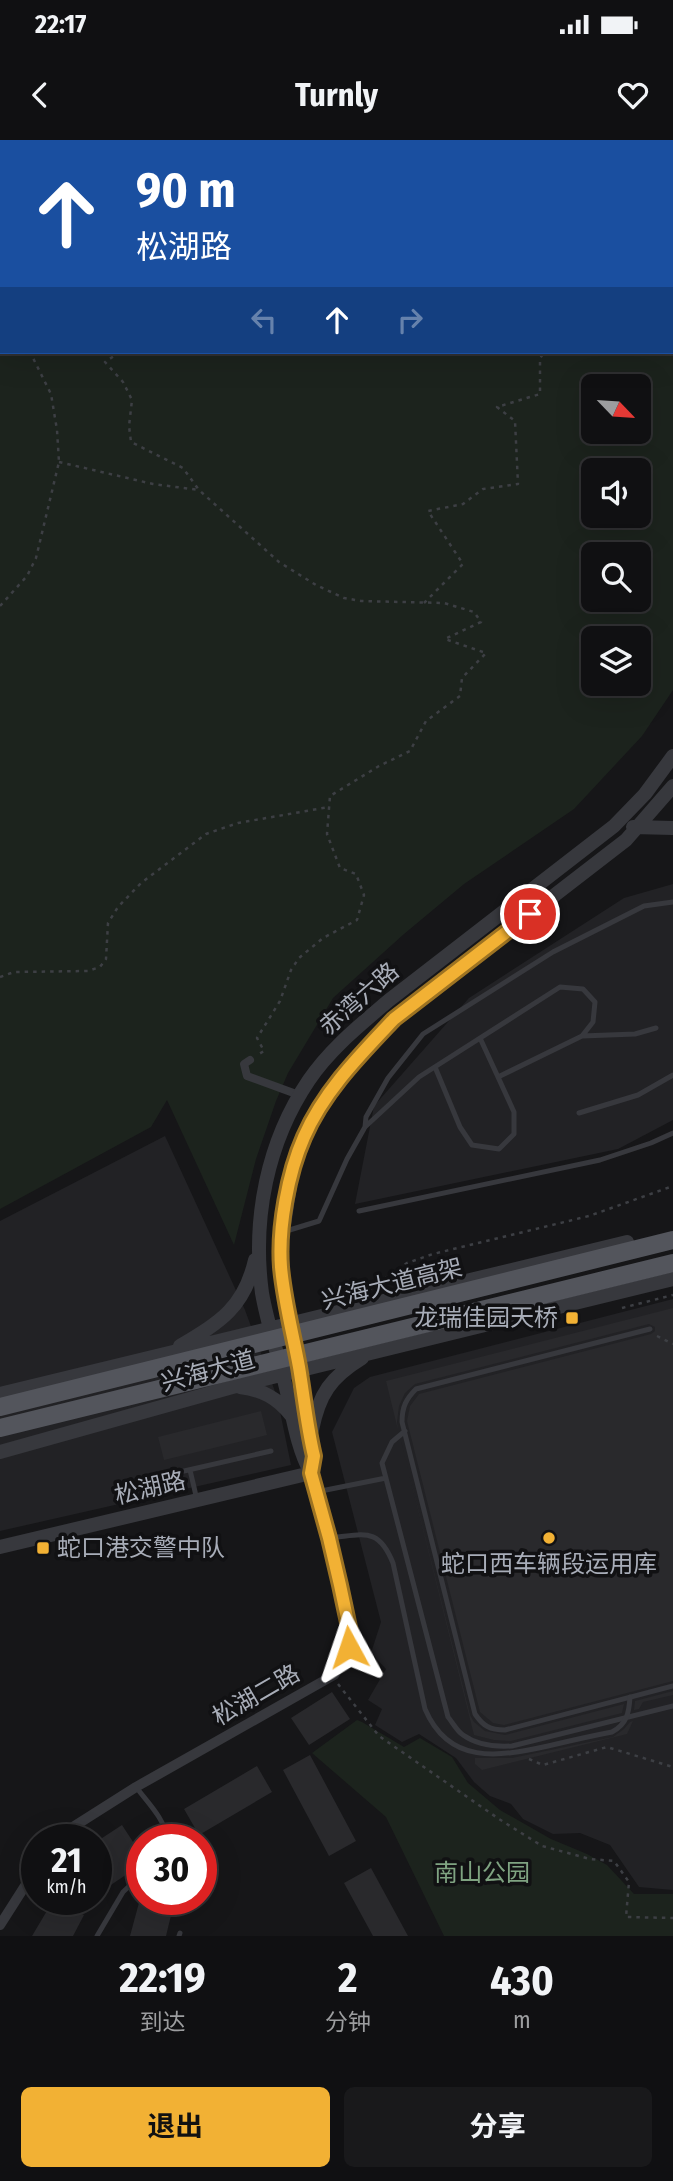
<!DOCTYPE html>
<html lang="zh">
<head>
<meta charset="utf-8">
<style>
  body { margin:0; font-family:"Fira Sans Condensed","Noto Sans SC",sans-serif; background:#19191b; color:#f1f3f6; height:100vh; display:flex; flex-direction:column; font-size:26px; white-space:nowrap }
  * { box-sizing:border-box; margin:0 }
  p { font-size:23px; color:#9c9d9f }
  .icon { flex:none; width:38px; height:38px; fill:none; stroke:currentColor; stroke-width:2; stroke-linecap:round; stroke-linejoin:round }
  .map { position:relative; height:1796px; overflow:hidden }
  .panel { display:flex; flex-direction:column; background:#101012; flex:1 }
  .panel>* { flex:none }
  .top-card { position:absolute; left:0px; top:0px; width:674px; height:214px; box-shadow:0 7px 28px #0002,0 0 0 2px #303032; background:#1a4fa0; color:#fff; overflow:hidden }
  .needle { width:46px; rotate:115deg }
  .controls { position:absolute; left:581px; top:234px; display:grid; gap:14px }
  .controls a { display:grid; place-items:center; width:70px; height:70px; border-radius:10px; background:#101012; box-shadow:0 7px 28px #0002,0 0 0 2px #303032; font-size:35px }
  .speed { position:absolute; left:21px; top:1684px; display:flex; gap:14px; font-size:35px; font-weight:700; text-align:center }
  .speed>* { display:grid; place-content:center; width:91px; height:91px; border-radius:50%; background:#101012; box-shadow:0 7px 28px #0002,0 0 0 2px #303032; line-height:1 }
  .speed small { font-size:18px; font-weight:400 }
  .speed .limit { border:10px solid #d22; background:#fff; color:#111 }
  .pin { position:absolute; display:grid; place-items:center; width:60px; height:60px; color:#fff; margin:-30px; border:4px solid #fff; border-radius:50%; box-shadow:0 2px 7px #0007 }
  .me { position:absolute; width:77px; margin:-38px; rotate:355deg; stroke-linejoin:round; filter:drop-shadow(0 0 5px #0008) }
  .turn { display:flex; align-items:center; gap:24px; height:147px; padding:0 21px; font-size:32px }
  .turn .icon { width:91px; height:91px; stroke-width:2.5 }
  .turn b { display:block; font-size:49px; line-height:60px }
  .lanes { display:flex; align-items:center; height:66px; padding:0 21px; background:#0003; justify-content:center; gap:35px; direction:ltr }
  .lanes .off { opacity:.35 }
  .eta { display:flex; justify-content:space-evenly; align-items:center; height:119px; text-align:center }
  .eta b { font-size:42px; font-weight:700; line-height:49px }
  .primary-button { display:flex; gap:14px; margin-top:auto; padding:14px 21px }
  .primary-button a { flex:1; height:80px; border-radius:10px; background:#f2b134; color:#111; font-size:28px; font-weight:700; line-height:80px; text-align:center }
  .primary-button a+a { background:#19191b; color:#f1f3f6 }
  .status { display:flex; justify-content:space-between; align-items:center; height:49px; padding:0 35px; background:#101012; direction:ltr }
  .status svg { height:19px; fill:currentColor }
  header { display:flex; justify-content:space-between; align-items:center; height:91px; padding:0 21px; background:#101012; font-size:32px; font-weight:700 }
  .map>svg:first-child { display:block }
  .built { fill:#222225 }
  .green { fill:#1c231d; fill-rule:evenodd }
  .building { fill:#29292c }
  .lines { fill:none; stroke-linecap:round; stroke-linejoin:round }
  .path { stroke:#3d3f44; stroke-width:2.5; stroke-dasharray:3.5 5; stroke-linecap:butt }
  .service { stroke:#37383d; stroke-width:5 }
  .pedestrian { stroke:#37383d; stroke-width:8 }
  .minor { stroke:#37383d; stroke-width:10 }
  .tertiary { stroke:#37383d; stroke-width:14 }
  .service-bridge { stroke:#37383d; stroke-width:5 }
  .primary-bridge { stroke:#53555c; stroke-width:18 }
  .route-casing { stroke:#9d7322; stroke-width:18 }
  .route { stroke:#f2b134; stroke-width:12 }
  .poi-dot { fill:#f2b134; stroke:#111113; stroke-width:2.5 }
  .labels { text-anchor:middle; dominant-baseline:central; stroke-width:7; stroke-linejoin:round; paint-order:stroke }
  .street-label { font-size:24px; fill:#a8adb8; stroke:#111113 }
  .poi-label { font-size:24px; fill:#a8adb8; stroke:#111113; text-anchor:end }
  .park-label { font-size:24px; fill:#7fa381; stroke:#111113 }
</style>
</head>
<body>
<div class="status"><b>22:17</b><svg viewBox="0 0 49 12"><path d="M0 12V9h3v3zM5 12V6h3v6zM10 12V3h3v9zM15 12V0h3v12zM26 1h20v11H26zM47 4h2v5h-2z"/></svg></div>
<header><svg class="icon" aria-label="back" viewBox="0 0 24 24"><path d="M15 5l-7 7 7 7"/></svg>Turnly<svg class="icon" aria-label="heart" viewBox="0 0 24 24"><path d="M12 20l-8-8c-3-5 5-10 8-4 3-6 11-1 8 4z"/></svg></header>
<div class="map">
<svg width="673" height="1796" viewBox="0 0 673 1796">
  <rect width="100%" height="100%" fill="#161618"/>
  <path class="built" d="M 673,744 L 673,980 L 618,1009 L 355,1064 L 374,966 L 469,858 L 624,758 Z
    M 165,996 L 245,1170 L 277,1257 L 291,1325 L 0,1391 L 0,1081 Z
    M 673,1159 L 673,1750 L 639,1747 L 610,1705 L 580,1693 L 553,1694 L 523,1679 L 511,1664 L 490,1656 L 474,1642 L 456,1618 L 419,1594 L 402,1602 L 375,1585 L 382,1569 L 368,1560 L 386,1529 L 371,1513 L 381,1482 L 332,1292 L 354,1248 L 370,1237 Z"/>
  <path class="green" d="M 0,0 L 624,0 L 625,2 L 2,2 L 2,212 L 672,212 L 672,58 L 673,59 L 673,550 L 642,596 L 574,669 L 464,744 L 404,794 L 333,858 L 288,933 L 276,961 L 256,1019 L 234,1105 L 167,960 L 151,987 L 0,1069 ZM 593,247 L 639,247 L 639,292 L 593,292 ZM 593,331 L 639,331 L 639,376 L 593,376 ZM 593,415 L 639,415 L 639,460 L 593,460 ZM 593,499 L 639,499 L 639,544 L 593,544 Z
    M 357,1580 L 362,1582 L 404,1607 L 420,1598 L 452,1617 L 468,1643 L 500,1670 L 551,1699 L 587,1714 L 607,1725 L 634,1754 L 673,1754 L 673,1796 L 444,1796 L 386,1677 L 312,1613 Z"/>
  <path class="building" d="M 673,1168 L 673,1541 L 504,1585 L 493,1583 L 480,1572 L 407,1281 L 410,1266 L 419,1254 L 651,1194 L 655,1191 L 655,1187 L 649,1184 L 415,1244 L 405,1253 L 399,1266 L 397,1282 L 398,1290 L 386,1241 Z
    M 261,1271 L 267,1295 L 164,1320 L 158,1297 Z
    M 401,1301 L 470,1575 L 474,1582 L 485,1591 L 505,1595 L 624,1564 L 622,1573 L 511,1601 L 494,1600 L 474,1595 Z
    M 673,1551 L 673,1555 L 643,1562 L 639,1569 L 634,1570 L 635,1561 Z
    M 332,1552 L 350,1579 L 309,1605 L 291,1578 Z
    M 633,1581 L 627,1594 L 482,1630 L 475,1624 L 475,1618 L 512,1618 L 613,1597 L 624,1589 L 630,1582 Z
    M 310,1615 L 356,1701 L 329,1716 L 283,1630 Z
    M 257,1626 L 272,1652 L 199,1695 L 184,1669 Z
    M 122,1685 L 139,1711 L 142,1711 L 142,1724 L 96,1755 L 96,1702 Z
    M 371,1728 L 408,1796 L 373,1796 L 344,1743 Z
    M 54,1759 L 84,1775 L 73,1796 L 32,1796 Z
    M 140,1759 L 175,1759 L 166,1796 L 130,1796 Z"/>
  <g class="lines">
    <path class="path" d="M 22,0 L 24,2
      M 7,2 L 8,0
      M 0,25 L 2,19
      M 0,133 L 2,135
      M 0,158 L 2,158
      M 0,180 L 2,181
      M 120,212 L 105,222 L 123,242 L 132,260 L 129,286 L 131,302 L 183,328 L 199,350 L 279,422 L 316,445 L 344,458 L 361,461 L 444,463 L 474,472 L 481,482 L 445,499 L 486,513 L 462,538 L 460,556 L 426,581 L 410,611 L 379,626 L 330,656 L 327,694 L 340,728 L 356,734 L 364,755 L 357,780 L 323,798 L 299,818 L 291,830 L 280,861 L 257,898 L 264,911 L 259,914
      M 59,322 L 153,344 L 199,350
      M 424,463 L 463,424 L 428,371 L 463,364 L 483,349 L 518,344 L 515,281 L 497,267 L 540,254 L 540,218 L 545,212
      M 0,466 L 27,436 L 36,418 L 59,322 L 57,290 L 51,254 L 30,212
      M 0,837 L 14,832 L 88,831 L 100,827 L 106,819 L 108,783 L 118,767 L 141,743 L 206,694 L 238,683 L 329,667
      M 370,1149 L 407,1123 L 433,1114 L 589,1076 L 673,1046
      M 622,1168 L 673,1155
      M 657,1196 L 673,1204
      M 338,1544 L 379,1596 L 499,1679 L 542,1706 L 590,1719 L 614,1721 L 629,1742 L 626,1777 L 673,1778
      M 529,1619 L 543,1625 L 607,1607 L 673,1627"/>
    <path class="service" d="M 582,896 L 635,894 L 656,888
      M 480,898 L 498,937
      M 579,973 L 638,955 L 673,935
      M 365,987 L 366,977 L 388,938 L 423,894 L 553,812 L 644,766 L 673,762
      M 359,1071 L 600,1020 L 651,1003 L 673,993
      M 283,1092 L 319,1081 L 347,1019 L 365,987 L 419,937 L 560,847 L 583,849 L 595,862 L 593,882 L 582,896 L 498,937 L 514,972 L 514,994 L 499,1009 L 472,1005 L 460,987 L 435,927
      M 650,1189 L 416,1249 C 406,1259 402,1267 402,1282 L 475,1574 C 483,1586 490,1590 505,1590 L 673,1546
      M 405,1291 L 392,1302 L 382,1323 L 448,1577 C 453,1583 457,1591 463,1595 C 477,1605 496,1607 512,1606 L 673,1566
      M 190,1330 L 197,1360
      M 171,1334 L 271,1311
      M 316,1352 L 386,1338
      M 136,1647 C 148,1663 165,1679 167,1699
      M 97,1796 L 123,1752 L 142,1734
      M 179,1796 L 180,1793"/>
    <path class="pedestrian" d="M 250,920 L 244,924 L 247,936 L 299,955"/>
    <path class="minor" d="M 54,1699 L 136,1647 L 334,1535 C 344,1521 349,1509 350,1492 L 329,1398 L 311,1333
      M 0,1785 L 37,1727"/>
    <path class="tertiary" d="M 649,0 L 651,2
      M 672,28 L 673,29
      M 633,687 L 673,688
      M 180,1206 C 220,1182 244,1168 255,1120
      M 240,1247 C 263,1250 277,1258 291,1275
      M 0,1254 L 627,1102
      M 312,1290 C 319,1254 331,1237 362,1218
      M 0,1312 L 236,1246 L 673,1139
      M 311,1333 C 295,1304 292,1268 283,1236 C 276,1208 267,1182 262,1153 C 252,1079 267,1002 309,940 C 330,909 360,885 388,861 L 614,686 L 645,654 L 673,616
      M 311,1333 L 314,1316 L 285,1155 L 281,1126 L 281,1105 L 293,1026 L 304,997 L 320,966 L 339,940 L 394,879 L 626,700 L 673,646
      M 0,1407 L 311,1333"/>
    <path class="service-bridge" d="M 329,1398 C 364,1395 378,1386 393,1423 L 425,1569 C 449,1625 498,1617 548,1606 C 569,1601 591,1596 612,1592 C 627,1584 629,1573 630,1557"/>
    <path class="primary-bridge" d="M 0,1267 L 673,1100
      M 0,1288 L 673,1123"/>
  </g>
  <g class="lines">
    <g class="route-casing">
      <path id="route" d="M 349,1507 L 350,1492 L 340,1445 L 329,1398 L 311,1333 L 314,1316 C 307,1287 304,1257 299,1227 C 293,1194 284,1161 281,1127 C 278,1088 288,1033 304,997 C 324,951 360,915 394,879 L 530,774"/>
    </g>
    <use href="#route" class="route"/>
  </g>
  <g class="poi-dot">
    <rect x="565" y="1171" width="14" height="14" rx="3.5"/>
    <circle cx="549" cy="1398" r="7"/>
    <rect x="36" y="1401" width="14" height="14" rx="3.5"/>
  </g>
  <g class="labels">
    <g class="street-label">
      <text transform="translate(359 859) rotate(-41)">赤湾六路</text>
      <text transform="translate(392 1144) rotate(-14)">兴海大道高架</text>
      <text transform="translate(208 1231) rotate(-15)">兴海大道</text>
      <text transform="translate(150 1348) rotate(-13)">松湖路</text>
      <text transform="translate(256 1555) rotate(-30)">松湖二路</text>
    </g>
    <g class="poi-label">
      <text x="558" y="1178">龙瑞佳园天桥</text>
      <text x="57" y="1408" text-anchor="start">蛇口港交警中队</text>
      <text x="549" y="1424" text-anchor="middle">蛇口西车辆段运用库</text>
    </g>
    <g class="park-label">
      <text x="482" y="1733">南山公园</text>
    </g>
  </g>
</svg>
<div class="controls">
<a><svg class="needle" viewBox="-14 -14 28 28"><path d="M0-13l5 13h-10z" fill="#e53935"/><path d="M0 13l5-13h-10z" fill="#9c9d9f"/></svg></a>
<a><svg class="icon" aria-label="sound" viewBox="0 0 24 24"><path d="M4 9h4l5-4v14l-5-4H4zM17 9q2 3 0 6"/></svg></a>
<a><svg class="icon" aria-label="search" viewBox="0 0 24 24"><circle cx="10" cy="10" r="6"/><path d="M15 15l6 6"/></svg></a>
<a><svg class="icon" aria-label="layers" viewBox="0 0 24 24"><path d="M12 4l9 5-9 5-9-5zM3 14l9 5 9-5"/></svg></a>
</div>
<div class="speed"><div>21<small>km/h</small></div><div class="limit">30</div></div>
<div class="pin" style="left:530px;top:774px;background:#d93025"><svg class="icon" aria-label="arrive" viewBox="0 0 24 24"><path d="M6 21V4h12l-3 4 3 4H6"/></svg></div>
<svg class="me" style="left:349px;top:1507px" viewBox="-20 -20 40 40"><path d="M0-17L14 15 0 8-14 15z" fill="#f2b134" stroke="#fff" stroke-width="4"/></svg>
<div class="top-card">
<div class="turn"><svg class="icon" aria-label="ahead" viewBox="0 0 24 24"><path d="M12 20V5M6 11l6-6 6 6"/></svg><div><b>90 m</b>松湖路</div></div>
<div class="lanes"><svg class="icon off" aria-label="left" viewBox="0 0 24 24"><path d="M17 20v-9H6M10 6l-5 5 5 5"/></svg><svg class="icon" aria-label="ahead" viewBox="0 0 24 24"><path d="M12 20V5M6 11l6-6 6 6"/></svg><svg class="icon off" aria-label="right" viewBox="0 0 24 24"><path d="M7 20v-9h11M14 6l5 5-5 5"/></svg></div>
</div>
</div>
<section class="panel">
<div class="eta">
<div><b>22:19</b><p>到达</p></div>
<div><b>2</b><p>分钟</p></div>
<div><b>430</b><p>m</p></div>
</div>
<div class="primary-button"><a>退出</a><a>分享</a></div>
</section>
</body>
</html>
